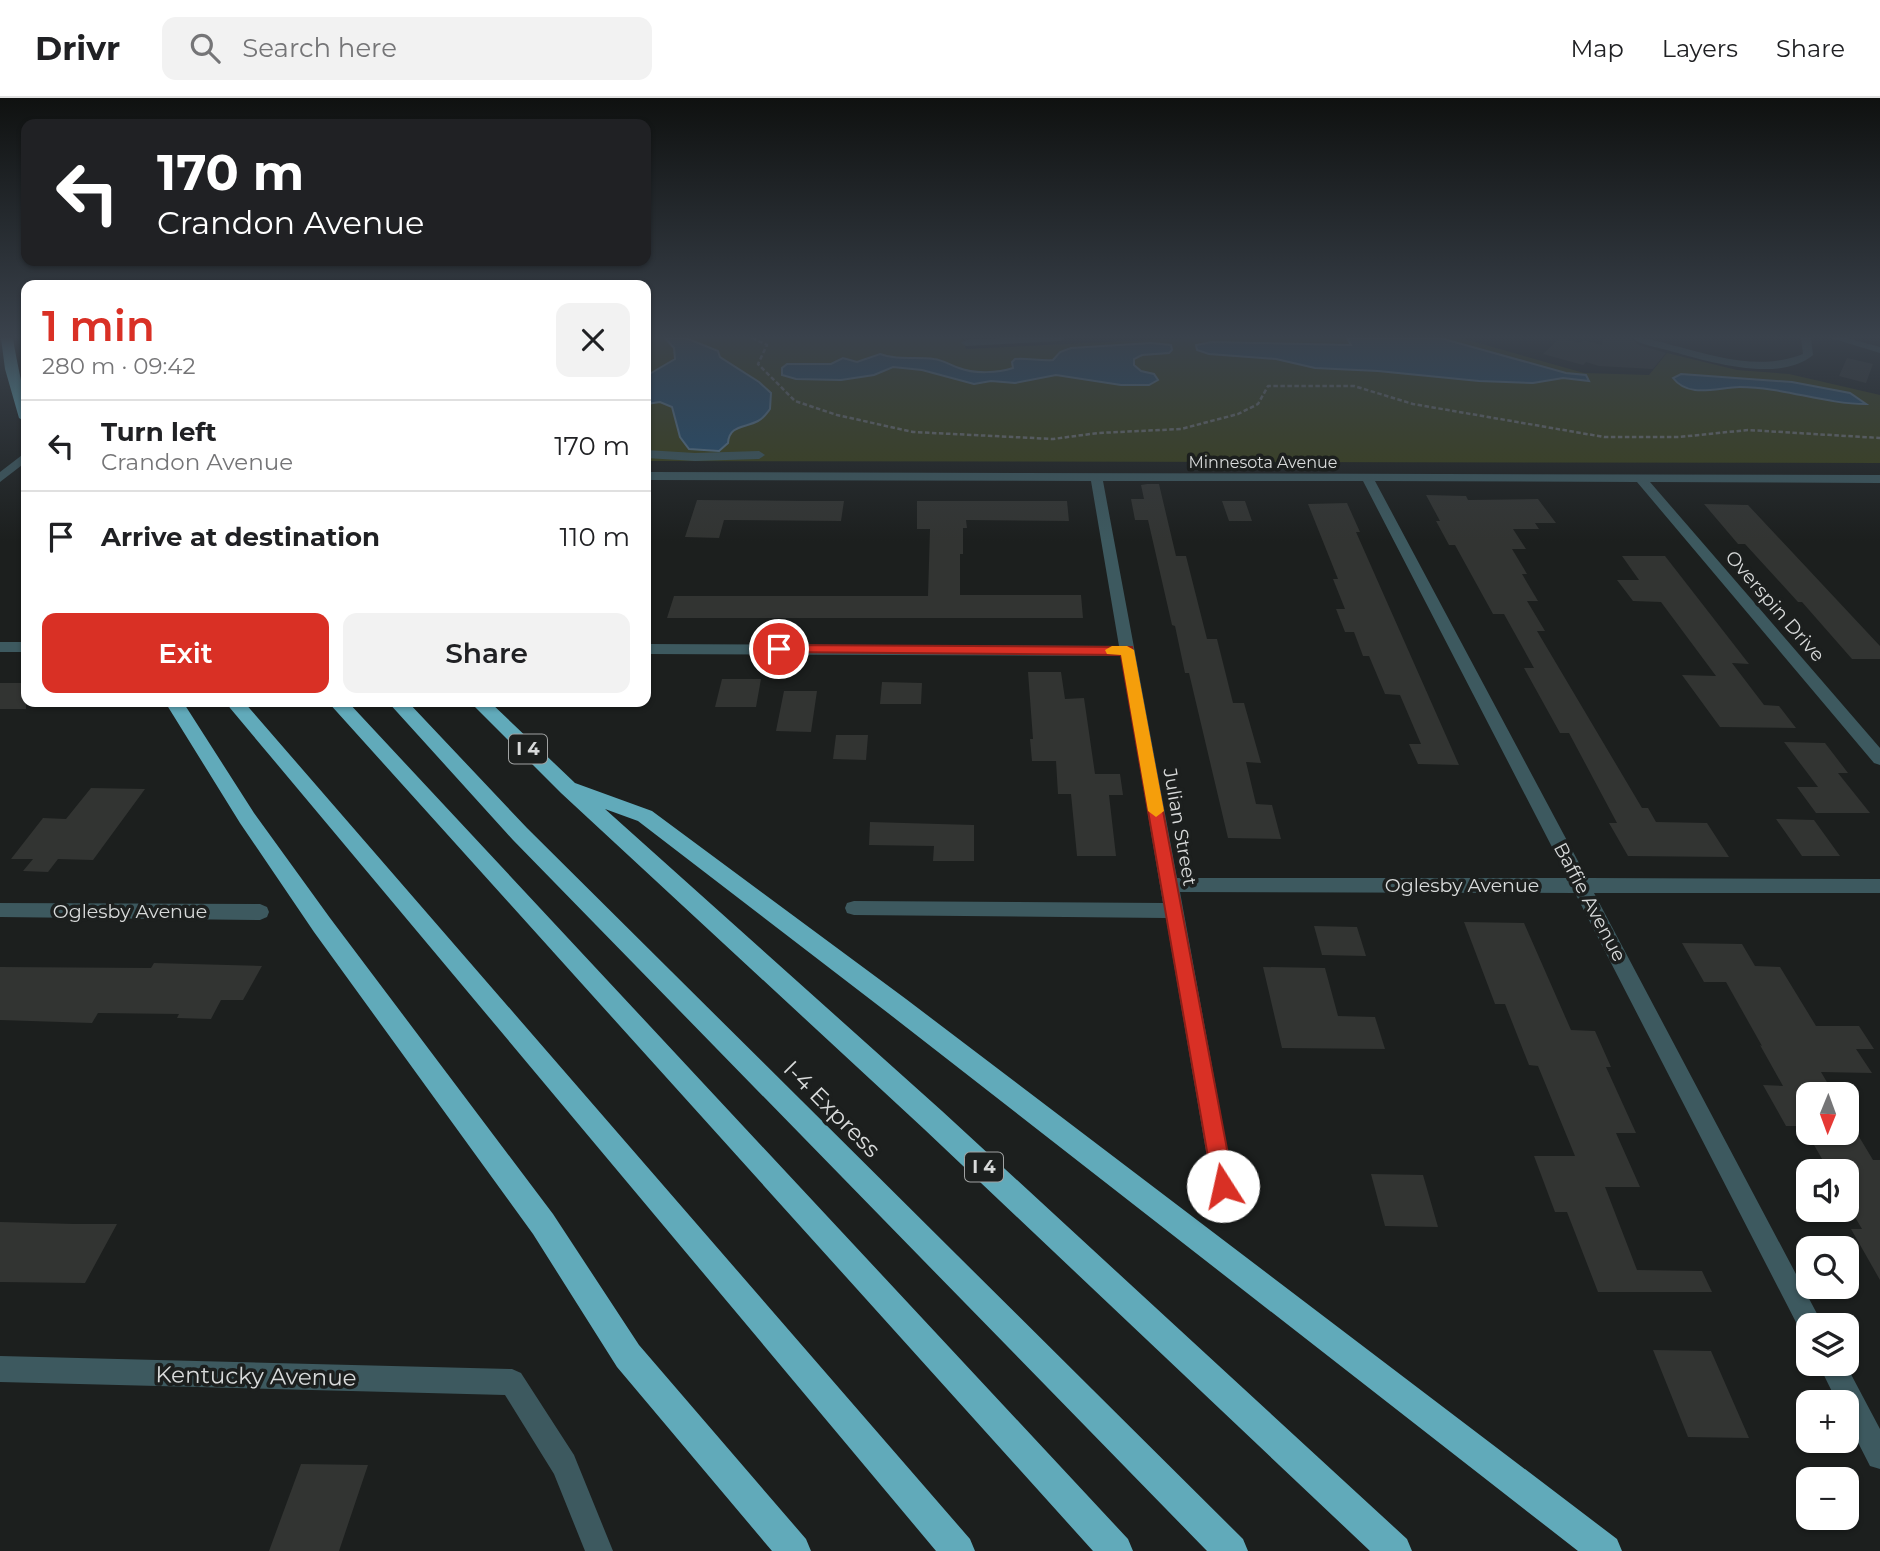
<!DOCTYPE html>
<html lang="en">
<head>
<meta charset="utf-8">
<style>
  body { margin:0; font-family:Montserrat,sans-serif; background:#f2f2f2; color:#202124; height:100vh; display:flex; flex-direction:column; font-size:26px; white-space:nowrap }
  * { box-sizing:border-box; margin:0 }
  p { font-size:23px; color:#757577 }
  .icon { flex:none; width:38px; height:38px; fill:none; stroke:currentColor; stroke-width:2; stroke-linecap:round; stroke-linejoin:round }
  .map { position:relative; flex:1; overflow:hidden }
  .side { position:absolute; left:21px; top:182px; width:630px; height:427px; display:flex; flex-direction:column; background:#fff; border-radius:14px; box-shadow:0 2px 5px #0004 }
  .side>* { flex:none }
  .hud { position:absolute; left:21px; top:21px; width:630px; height:147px; border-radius:14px; box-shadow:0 2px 5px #0004; background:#202124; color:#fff; overflow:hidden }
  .needle { width:46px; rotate:181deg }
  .buttons { position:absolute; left:1796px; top:984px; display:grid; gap:14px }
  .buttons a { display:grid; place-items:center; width:63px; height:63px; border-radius:14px; background:#fff; box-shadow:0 2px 5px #0004; font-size:35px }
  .pin { position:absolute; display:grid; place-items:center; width:60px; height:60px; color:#fff; margin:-30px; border:4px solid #fff; border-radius:50%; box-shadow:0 2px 7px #0007 }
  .me { position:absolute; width:77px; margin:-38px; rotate:350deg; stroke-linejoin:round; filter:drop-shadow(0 0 5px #0008) }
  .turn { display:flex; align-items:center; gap:24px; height:147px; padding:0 21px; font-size:32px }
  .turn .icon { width:91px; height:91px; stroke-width:2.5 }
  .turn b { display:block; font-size:49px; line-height:60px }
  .round { display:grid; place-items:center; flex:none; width:74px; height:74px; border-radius:14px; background:#f2f2f2 }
  .headline { display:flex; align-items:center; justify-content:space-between; height:119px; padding:0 21px }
  h1 { font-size:42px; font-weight:600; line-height:52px; color:#d93025 }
  .primary-button { display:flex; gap:14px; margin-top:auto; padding:14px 21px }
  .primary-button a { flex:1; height:80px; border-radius:14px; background:#d93025; color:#fff; font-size:28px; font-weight:600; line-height:80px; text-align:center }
  .primary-button a+a { background:#f2f2f2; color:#202124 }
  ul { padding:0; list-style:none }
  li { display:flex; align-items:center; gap:21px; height:91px; padding:0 21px; border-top:2px solid #e0e0e0 }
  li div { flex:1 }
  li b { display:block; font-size:26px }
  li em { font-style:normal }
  header { display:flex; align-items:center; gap:42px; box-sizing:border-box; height:98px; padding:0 35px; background:#fff; border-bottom:2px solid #e0e0e0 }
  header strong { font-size:33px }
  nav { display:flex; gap:38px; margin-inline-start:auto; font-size:24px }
  .search { width:490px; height:63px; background:#f2f2f2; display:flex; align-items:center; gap:18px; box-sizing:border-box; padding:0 24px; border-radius:14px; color:#757577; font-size:26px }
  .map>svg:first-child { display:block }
  .green { fill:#3a4016 }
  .water { fill:#224e71; stroke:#597890; stroke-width:2 }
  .building { fill:#323432 }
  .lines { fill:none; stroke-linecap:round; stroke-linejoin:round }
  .path { stroke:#727474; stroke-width:2.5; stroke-dasharray:4.5 2.5; stroke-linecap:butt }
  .minor { fill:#3d595f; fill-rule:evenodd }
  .highway { fill:#61aaba; fill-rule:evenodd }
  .route { fill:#d93025; stroke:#8d1f18; stroke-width:2 }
  .slow { fill:#f59e0b }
  .labels { text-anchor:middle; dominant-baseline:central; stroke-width:7; stroke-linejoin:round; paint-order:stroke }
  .far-street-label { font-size:16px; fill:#d8dada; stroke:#1c1f1e }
  .shield { fill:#1c1f1e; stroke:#a0a2a2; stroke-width:2 }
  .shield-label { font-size:18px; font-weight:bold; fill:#d8dada }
  .street-label { font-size:19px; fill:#d8dada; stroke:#1c1f1e }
  .near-street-label { font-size:23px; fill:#d8dada; stroke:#1c1f1e }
</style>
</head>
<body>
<header>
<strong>Drivr</strong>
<div class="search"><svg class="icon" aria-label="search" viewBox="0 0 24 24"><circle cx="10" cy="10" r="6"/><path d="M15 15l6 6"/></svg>Search here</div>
<nav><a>Map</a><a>Layers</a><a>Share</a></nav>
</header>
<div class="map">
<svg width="1880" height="1453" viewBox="0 0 1880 1453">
  <rect width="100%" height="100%" fill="#1c1f1e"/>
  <path class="green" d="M 646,240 L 962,240 L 966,251 L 1186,240 L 1461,240 L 1584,275 L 1649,277 L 1667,255 L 1737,272 L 1789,276 L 1880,297 L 1880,365 L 646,363 Z"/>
  <path class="water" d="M 665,240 L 686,240 L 718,253 L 720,259 L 759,284 L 771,295 L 770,311 C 767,315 763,321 758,323 C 745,330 729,327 728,345 L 719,353 L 689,351 L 680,339 L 672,309 L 660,304 L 646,306 L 646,278 L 675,261 L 674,250 Z
    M 1347,240 L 1440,240 L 1566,275 L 1586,277 L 1589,283 L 1563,280 L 1533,285 L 1479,283 L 1378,273 L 1315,270 L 1276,261 L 1209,256 L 1197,252 L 1196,247 L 1212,244 L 1351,247 Z
    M 1151,245 L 1171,247 L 1172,252 L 1169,255 L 1142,257 L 1134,261 L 1134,267 L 1141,273 L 1154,276 L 1158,282 L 1149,287 L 1121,287 L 1056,277 L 1015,285 L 991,283 L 974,286 L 922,272 L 893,269 L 874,277 L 841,282 L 796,281 L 782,277 L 782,270 L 787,266 L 831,266 L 843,260 L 857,264 L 880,256 C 899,263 914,258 934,261 C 943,262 950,267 959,270 C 974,276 998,275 1013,270 L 1012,264 L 1015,261 C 1029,260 1039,263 1053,262 L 1060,254 L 1071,250 Z
    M 1681,276 L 1792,284 L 1850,295 L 1866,306 C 1824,306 1783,289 1740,289 C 1718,289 1689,301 1673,280 Z"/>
  <path class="building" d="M 1560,240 L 1580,245 L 1583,242 L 1602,247 L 1603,240 L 1630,240 L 1639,247 L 1666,255 L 1653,271 L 1599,268 L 1586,264 L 1583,267 L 1543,256 Z
    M 1847,260 L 1873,266 L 1866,285 L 1839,278 Z
    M 1147,386 L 1159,386 L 1176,458 L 1186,458 L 1207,541 L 1217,541 L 1233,605 L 1244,605 L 1261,665 L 1246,664 L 1256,706 L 1272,707 L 1281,741 L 1228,740 L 1189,575 L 1185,575 L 1175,528 L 1172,527 L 1148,422 L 1135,422 L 1131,401 L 1144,401 L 1141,387 Z
    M 1426,397 L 1466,398 L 1468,402 L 1538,401 L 1556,425 L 1535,425 L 1539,431 L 1513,431 L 1526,451 L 1512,451 L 1527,476 L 1522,476 L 1538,503 L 1527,503 L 1545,533 L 1537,533 L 1642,710 L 1648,710 L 1656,724 L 1707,725 L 1729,759 L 1628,758 L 1609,725 L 1617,725 L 1569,635 L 1560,635 L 1524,570 L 1534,570 L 1504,516 L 1493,516 L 1455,447 L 1449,447 L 1436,423 L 1440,423 Z
    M 697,402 L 806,403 L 844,403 L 841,423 L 724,422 L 719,440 L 685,439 Z
    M 917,403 L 1067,403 L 1069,423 L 966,422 L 967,430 L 963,430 L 963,456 L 960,456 L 960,497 L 1081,497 L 1083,520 L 667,520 L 674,498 L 928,498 L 930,431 L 917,431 Z
    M 1222,403 L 1245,403 L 1252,423 L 1229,423 Z
    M 1347,405 L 1360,434 L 1356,434 L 1459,667 L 1418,666 L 1409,646 L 1421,646 L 1400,597 L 1385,596 L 1369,558 L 1363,558 L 1354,534 L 1345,534 L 1336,511 L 1345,511 L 1333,481 L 1338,481 L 1308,406 Z
    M 1704,406 L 1748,407 L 1880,548 L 1880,561 L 1852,561 L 1802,504 L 1798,504 L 1745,446 L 1738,446 Z
    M 1622,458 L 1665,458 L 1749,566 L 1732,565 L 1764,607 L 1779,608 L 1796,630 L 1720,629 L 1682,577 L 1716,578 L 1661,504 L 1633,503 L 1617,482 L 1639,482 Z
    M 1028,574 L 1061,574 L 1065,601 L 1084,600 L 1095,676 L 1120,676 L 1123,697 L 1109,697 L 1116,758 L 1077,758 L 1071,696 L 1058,696 L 1056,663 L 1032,663 L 1030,641 L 1033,641 Z
    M 722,581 L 761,581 L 756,609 L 715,609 Z
    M 882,584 L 922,585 L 921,606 L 880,606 Z
    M 0,585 L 26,585 L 26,611 L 0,611 Z
    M 784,593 L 817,593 L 811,634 L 776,633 Z
    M 836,637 L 868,637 L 866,662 L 833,661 Z
    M 1784,644 L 1825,645 L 1848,675 L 1838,675 L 1870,715 L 1816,715 L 1797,689 L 1818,689 Z
    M 91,690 L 145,691 L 93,762 L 58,761 L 48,774 L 23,773 L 33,761 L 11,761 L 43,720 L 66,721 Z
    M 1776,721 L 1814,722 L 1840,758 L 1802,758 Z
    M 870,724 L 974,727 L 974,763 L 933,763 L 934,748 L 869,747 Z
    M 1464,824 L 1524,825 L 1571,932 L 1595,933 L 1611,969 L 1606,969 L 1636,1035 L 1616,1035 L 1640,1089 L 1605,1089 L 1637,1172 L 1702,1173 L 1712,1194 L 1598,1194 L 1567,1114 L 1555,1114 L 1534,1058 L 1575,1058 L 1538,968 L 1529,967 L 1505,906 L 1495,906 Z
    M 1314,828 L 1357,829 L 1366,858 L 1322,857 Z
    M 1682,845 L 1742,846 L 1755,868 L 1780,869 L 1816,928 L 1859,928 L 1874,951 L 1856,951 L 1872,975 L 1821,974 L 1834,996 L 1808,996 L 1808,1034 L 1846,1034 L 1846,1017 L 1873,1062 L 1880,1062 L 1880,1182 L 1851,1131 L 1862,1131 L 1846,1104 L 1846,1073 L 1829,1073 L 1803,1028 L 1786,1028 L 1763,987 L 1783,988 L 1760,947 L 1762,948 L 1726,884 L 1704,884 Z
    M 154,865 L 262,868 L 243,902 L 221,902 L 211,921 L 177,920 L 179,916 L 98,915 L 92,925 L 0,922 L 0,869 L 151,870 Z
    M 1263,869 L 1325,870 L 1338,918 L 1375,919 L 1385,951 L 1282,950 Z
    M 1371,1076 L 1423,1077 L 1438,1129 L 1385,1128 Z
    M 0,1124 L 74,1126 L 117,1126 L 85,1185 L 0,1184 Z
    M 1653,1252 L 1711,1253 L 1749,1340 L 1688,1339 Z
    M 301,1366 L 368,1367 L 339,1453 L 269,1453 Z"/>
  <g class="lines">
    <path class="path" d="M 752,240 L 767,247 L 758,266 L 795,303 L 837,317 L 913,334 L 1053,341 L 1098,335 L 1181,331 L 1238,316 L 1258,306 L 1268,288 L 1354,288 L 1413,306 L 1604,339 L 1679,339 L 1748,332 L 1880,340"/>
    <path class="minor" d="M 1007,240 L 1065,240 L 1060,243 L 966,248 L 961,245 L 966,242 Z
      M 1632,240 C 1649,239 1663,245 1680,249 C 1719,260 1763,272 1803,256 L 1801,240 L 1811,240 L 1813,257 C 1779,286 1706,263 1667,252 C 1656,249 1641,247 1632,240 Z
      M 1831,240 L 1847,240 L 1880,249 L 1880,255 Z
      M 646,352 L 695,355 L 759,353 L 765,357 L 759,361 L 695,363 L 646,360 Z
      M 26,354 L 26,364 L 0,384 L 0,374 Z
      M 646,374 L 1880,377 L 1880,385 L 1650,384 L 1880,650 L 1880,667 L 1874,665 L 1637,384 L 1375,383 L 1587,780 L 1880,781 L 1880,795 L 1594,795 L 1823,1227 L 1808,1227 L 1808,1238 L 1802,1236 L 1575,795 L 1180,794 L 1234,1088 L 1231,1096 L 1223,1099 L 1215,1096 L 1212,1088 L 1166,820 L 854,817 L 847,815 L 845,810 L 847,805 L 854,803 L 1163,805 L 1121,558 L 646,556 L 646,546 L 1119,548 L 1091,383 L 646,382 ZM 1103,383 L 1363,383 L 1568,780 L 1177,780 Z
      M 0,544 L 26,544 L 26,554 L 0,554 Z
      M 0,805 L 260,806 L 267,809 L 269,814 L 267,819 L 260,822 L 0,819 Z
      M 0,1258 L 512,1271 L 521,1275 L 574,1357 L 613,1453 L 585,1453 L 554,1376 L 505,1297 L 0,1284 Z
      M 1818,1265 L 1845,1265 L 1880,1331 L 1880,1371 L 1870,1368 L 1846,1321 L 1846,1304 L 1837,1304 Z"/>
    <path class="highway" d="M 1,240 L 13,240 C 17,269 26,295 26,324 L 19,320 L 5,271 Z
      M 165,604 L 183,604 L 254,715 L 330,820 L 553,1116 L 639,1247 L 806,1441 L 811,1453 L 772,1453 L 617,1269 L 533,1136 L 314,834 L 240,725 Z
      M 225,604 L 244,604 L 970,1441 L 975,1453 L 936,1453 Z
      M 328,604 L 348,604 L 1128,1441 L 1133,1453 L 1093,1453 Z
      M 388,604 L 408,604 L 527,730 L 1243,1441 L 1248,1453 L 1207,1453 L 513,742 Z
      M 470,604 L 490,604 L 575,685 L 652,713 L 906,901 L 1617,1441 L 1622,1453 L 1578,1453 L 888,915 L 638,723 L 605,711 L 942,1013 L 1407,1441 L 1412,1453 L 1370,1453 L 924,1031 L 561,695 Z"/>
  </g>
  <linearGradient id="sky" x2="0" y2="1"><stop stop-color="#0f1110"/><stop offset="0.54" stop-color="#3a424c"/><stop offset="1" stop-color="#3a424c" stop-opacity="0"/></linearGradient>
  <rect width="1880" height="443" fill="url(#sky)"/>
  <path class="route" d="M 779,547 L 1132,549 L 1234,1088 L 1231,1095 L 1223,1098 L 1216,1095 L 1213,1088 L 1121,557 L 775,554 L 775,548 Z"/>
  <path class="slow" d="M 1127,548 L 1134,552 L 1164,713 L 1156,719 L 1148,713 L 1121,557 L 1107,556 L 1105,552 L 1112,548 Z"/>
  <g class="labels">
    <g class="far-street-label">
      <text x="1263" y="364">Minnesota Avenue</text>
    </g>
    <g class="shield">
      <rect x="509" y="636.5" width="38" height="29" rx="5"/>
      <rect x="965" y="1054.5" width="38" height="29" rx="5"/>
    </g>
    <g class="shield-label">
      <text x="528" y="651">I 4</text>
      <text x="984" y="1069">I 4</text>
    </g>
    <g class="street-label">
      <text transform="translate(1775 508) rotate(49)">Overspin Drive</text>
      <text transform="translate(1180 729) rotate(80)">Julian Street</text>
      <text x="1462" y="787">Oglesby Avenue</text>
      <text transform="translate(1590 804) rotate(62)">Baffie Avenue</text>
      <text x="130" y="813">Oglesby Avenue</text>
    </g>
    <g class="near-street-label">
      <text transform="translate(832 1011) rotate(45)">I-4 Express</text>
      <text transform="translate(256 1278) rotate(1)">Kentucky Avenue</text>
    </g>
  </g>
</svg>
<div class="buttons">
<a><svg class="needle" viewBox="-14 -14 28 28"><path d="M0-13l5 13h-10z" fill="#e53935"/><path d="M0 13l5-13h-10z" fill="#757577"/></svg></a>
<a><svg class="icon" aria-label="sound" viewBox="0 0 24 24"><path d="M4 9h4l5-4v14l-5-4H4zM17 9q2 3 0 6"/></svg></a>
<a><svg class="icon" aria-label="search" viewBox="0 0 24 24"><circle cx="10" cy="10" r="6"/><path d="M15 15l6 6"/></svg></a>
<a><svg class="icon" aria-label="layers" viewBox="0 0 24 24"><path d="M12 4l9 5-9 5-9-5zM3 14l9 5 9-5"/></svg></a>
<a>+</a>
<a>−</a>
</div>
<div class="pin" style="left:779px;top:551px;background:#d93025"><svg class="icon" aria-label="arrive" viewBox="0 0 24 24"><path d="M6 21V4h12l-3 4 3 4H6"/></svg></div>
<svg class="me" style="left:1223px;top:1088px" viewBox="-20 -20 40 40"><circle r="19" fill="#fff"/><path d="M0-13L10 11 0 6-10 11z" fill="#d93025"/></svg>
<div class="hud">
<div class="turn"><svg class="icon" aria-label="left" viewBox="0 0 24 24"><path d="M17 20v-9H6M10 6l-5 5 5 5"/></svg><div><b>170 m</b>Crandon Avenue</div></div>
</div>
<section class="side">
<div class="headline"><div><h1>1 min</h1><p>280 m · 09:42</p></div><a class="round"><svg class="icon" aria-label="close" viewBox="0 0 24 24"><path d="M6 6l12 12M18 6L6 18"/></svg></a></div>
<ul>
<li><svg class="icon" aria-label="left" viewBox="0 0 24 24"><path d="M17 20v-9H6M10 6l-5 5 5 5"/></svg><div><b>Turn left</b><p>Crandon Avenue</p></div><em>170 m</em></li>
<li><svg class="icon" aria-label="arrive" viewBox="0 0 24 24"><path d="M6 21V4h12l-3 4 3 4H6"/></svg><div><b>Arrive at destination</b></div><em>110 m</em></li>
</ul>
<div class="primary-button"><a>Exit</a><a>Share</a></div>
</section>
</div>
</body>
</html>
